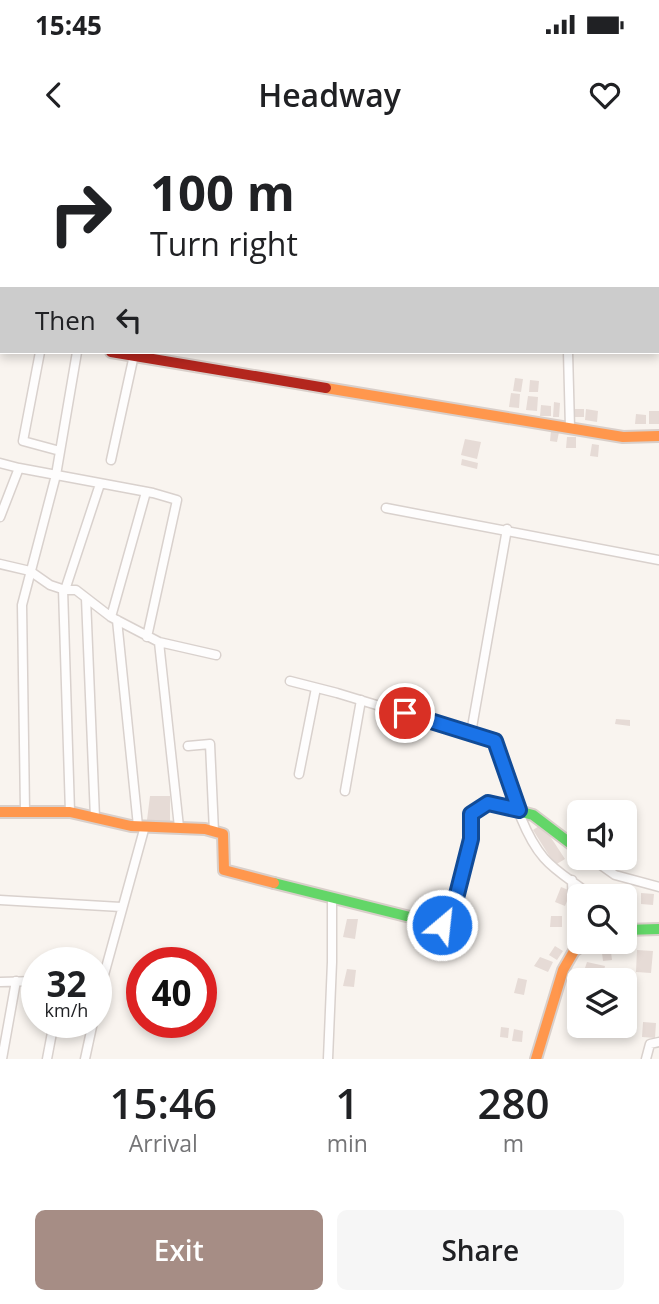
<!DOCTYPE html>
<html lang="en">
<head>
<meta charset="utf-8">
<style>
  body { margin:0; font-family:"Open Sans",sans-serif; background:#f6f6f6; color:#202124; height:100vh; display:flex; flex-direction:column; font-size:26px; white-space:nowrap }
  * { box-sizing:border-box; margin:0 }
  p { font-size:23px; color:#757577 }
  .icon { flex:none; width:38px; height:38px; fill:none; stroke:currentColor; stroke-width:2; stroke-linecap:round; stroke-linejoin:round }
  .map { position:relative; height:919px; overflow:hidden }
  .panel { display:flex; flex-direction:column; background:#fff; flex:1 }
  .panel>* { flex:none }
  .guide { position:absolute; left:0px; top:0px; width:660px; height:214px; box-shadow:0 4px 10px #0003; background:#fff; color:#202124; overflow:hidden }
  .controls { position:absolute; left:567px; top:660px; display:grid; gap:14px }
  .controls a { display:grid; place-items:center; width:70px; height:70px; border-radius:10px; background:#fff; box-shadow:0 4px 10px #0003; font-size:35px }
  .speed { position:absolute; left:21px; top:807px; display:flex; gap:14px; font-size:35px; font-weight:700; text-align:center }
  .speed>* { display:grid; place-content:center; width:91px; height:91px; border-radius:50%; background:#fff; box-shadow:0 4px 10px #0003; line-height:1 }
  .speed small { font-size:18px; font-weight:400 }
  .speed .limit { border:10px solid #d22; background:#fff; color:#111 }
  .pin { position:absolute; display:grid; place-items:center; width:60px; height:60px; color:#fff; margin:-30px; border:4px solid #fff; border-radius:50%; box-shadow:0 2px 7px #0007 }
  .me { position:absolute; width:77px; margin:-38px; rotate:28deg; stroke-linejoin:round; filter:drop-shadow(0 0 5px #0008) }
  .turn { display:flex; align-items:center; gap:24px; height:147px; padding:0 35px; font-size:32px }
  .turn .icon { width:91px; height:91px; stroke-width:2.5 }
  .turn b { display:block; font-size:49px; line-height:60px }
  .then { display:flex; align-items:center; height:66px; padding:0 35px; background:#0003; gap:14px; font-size:26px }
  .eta { display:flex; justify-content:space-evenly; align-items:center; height:119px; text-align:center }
  .eta b { font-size:42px; font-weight:600; line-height:49px }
  .button { display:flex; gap:14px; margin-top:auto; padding:14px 35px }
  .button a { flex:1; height:80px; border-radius:10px; background:#a68d85; color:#fff; font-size:28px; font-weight:600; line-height:80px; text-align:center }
  .button a+a { background:#f6f6f6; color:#202124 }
  .status { display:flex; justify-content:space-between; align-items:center; height:49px; padding:0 35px; background:#fff; direction:ltr }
  .status svg { height:19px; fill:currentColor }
  header { display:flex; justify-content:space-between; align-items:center; height:91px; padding:0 35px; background:#fff; font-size:32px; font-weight:600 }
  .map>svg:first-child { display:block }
  .building { fill:#e6dbd6 }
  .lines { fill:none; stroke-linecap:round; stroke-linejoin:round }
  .street-casing { stroke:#d9d1cd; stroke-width:11 }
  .fast-casing { stroke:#d9cfca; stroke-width:14 }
  .slow-casing { stroke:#d9cfca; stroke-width:14 }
  .jam-casing { stroke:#d9cfca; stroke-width:14 }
  .street { stroke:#fefdfd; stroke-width:8 }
  .fast { stroke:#63d668; stroke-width:10 }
  .slow { stroke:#ff974d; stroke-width:10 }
  .jam { stroke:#b3261e; stroke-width:10 }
  .route-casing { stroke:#114b97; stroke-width:18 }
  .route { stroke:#1a73e8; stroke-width:12 }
</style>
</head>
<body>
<div class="status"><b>15:45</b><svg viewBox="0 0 49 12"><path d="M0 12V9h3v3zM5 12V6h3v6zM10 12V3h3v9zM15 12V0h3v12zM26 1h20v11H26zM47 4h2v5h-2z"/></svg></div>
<header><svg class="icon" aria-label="back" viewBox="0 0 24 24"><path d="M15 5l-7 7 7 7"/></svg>Headway<svg class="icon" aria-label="heart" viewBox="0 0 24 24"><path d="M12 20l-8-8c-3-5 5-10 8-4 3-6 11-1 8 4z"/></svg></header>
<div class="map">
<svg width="659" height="919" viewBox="0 0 659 919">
  <rect width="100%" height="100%" fill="#f9f4ef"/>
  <path class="building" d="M 515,238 L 523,239 L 521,252 L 513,251 Z
    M 530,240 L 539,241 L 538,252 L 529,252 Z
    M 511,253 L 520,254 L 519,268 L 509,267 Z
    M 528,256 L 538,257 L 537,271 L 526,270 Z
    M 554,262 L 560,263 L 559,277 L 553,277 Z
    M 541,265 L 551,266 L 551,276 L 540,276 Z
    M 573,269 L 584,269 L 584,277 L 573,277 Z
    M 586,269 L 598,271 L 597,282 L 585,280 Z
    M 649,271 L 659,271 L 659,284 L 649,284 Z
    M 636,274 L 646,275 L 646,284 L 635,284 Z
    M 551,291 L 559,292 L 557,302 L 550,301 Z
    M 567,297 L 576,297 L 576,308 L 566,308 Z
    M 465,299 L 481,302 L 477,319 L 461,315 Z
    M 592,304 L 599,305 L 598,317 L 590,316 Z
    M 462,319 L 478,323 L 477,329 L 461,325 Z
    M 616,579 L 630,580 L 630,586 L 615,584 Z
    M 150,656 L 170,656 L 170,682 L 147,680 Z
    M 542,684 L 565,719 L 555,725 L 533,690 Z
    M 561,747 L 571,751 L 565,766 L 555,762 Z
    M 641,753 L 654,754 L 653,765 L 641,764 Z
    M 551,776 L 562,776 L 562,787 L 550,787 Z
    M 347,779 L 358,779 L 355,799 L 343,797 Z
    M 614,802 L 623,802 L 623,811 L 614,811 Z
    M 610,804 L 612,820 L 603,821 L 601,805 Z
    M 555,806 L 563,811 L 557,820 L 549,815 Z
    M 637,810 L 653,811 L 651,833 L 636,832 Z
    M 540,817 L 553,822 L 548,832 L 534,826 Z
    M 587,822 L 605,826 L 603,835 L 614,840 L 594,840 L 595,838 L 583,834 Z
    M 347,829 L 356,830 L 354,847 L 343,846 Z
    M 518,838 L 527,840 L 524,855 L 514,853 Z
    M 643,882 L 656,883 L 655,898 L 642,897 Z
    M 501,887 L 509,888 L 508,898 L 500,897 Z
    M 514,889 L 523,891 L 522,902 L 512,901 Z"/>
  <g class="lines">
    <g class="street-casing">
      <path id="street" d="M 492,0 L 492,2
        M 0,201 L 2,201
        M 40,212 L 23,301 L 60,311
        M 568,212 L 570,288
        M 111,320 L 134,215
        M 0,323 L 19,328
        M 386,368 L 659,420
        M 0,377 L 19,328 L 153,353 L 177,360 L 147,497
        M 0,424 L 30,431 L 50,445 L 65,450 L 76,450 L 111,477 L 159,502 L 216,515
        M 63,449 L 70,672
        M 65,450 L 100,344
        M 86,458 L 95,678
        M 111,477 L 146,352
        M 117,480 L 138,686
        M 159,502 L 179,687
        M 290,541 L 337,553 L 495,601 C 508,637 519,689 544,718 C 557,733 576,743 591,756
        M 471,593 L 507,389
        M 188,606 L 210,604 L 214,692
        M 299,634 L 316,548
        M 345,651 L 361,560
        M 25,671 L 22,465 L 56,335 L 77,212
        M 591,718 L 615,735 L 659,747
        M 572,740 L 574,811
        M 0,760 L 121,767
        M 0,842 L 37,841
        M 96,864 L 145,686
        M 2,919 L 16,841
        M 47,919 L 54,882
        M 85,919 L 93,882
        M 328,919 L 332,822 L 332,757
        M 646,919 L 650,904 L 659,902"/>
    </g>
    <g class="fast-casing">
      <path id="fast" d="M 274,743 L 442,785 L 450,782 L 471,699 L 472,674 L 488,663 L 533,675 L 579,710
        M 625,790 L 659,789"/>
    </g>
    <g class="slow-casing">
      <path id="slow" d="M 326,248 L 623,297 L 659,296
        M 0,672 L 70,672 L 131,686 L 205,689 L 223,694 L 224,730 L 274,743
        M 536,919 L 563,830 L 574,811 L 587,802"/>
    </g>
    <g class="jam-casing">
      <path id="jam" d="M 111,212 L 326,248"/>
    </g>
    <use href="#street" class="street"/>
    <use href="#fast" class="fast"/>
    <use href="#slow" class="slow"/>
    <use href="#jam" class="jam"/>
  </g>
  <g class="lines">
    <g class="route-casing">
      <path id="route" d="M 405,573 L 495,601 L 519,670 L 488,663 L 471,674 L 471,699 L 450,782 L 442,785"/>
    </g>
    <use href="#route" class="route"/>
  </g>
</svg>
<div class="controls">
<a><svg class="icon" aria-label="sound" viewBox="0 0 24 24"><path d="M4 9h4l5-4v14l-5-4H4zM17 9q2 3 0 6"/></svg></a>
<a><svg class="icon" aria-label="search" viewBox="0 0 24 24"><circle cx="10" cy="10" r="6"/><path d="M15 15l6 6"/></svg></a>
<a><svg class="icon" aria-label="layers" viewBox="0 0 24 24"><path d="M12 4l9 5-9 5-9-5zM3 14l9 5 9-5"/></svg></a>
</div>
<div class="speed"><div>32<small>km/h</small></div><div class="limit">40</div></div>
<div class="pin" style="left:405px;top:573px;background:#d93025"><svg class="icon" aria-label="arrive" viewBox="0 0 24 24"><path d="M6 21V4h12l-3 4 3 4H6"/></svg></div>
<svg class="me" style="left:442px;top:785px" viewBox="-20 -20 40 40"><circle r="17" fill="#1a73e8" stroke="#fff" stroke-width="3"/><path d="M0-11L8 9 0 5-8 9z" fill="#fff"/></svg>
<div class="guide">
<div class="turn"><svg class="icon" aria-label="right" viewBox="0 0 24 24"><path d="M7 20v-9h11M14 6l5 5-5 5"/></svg><div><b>100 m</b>Turn right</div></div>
<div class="then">Then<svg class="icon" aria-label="left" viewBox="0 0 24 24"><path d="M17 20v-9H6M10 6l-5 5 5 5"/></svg></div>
</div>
</div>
<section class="panel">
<div class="eta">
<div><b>15:46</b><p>Arrival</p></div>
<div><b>1</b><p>min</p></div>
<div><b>280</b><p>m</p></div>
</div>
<div class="button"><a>Exit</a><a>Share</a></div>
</section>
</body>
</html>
